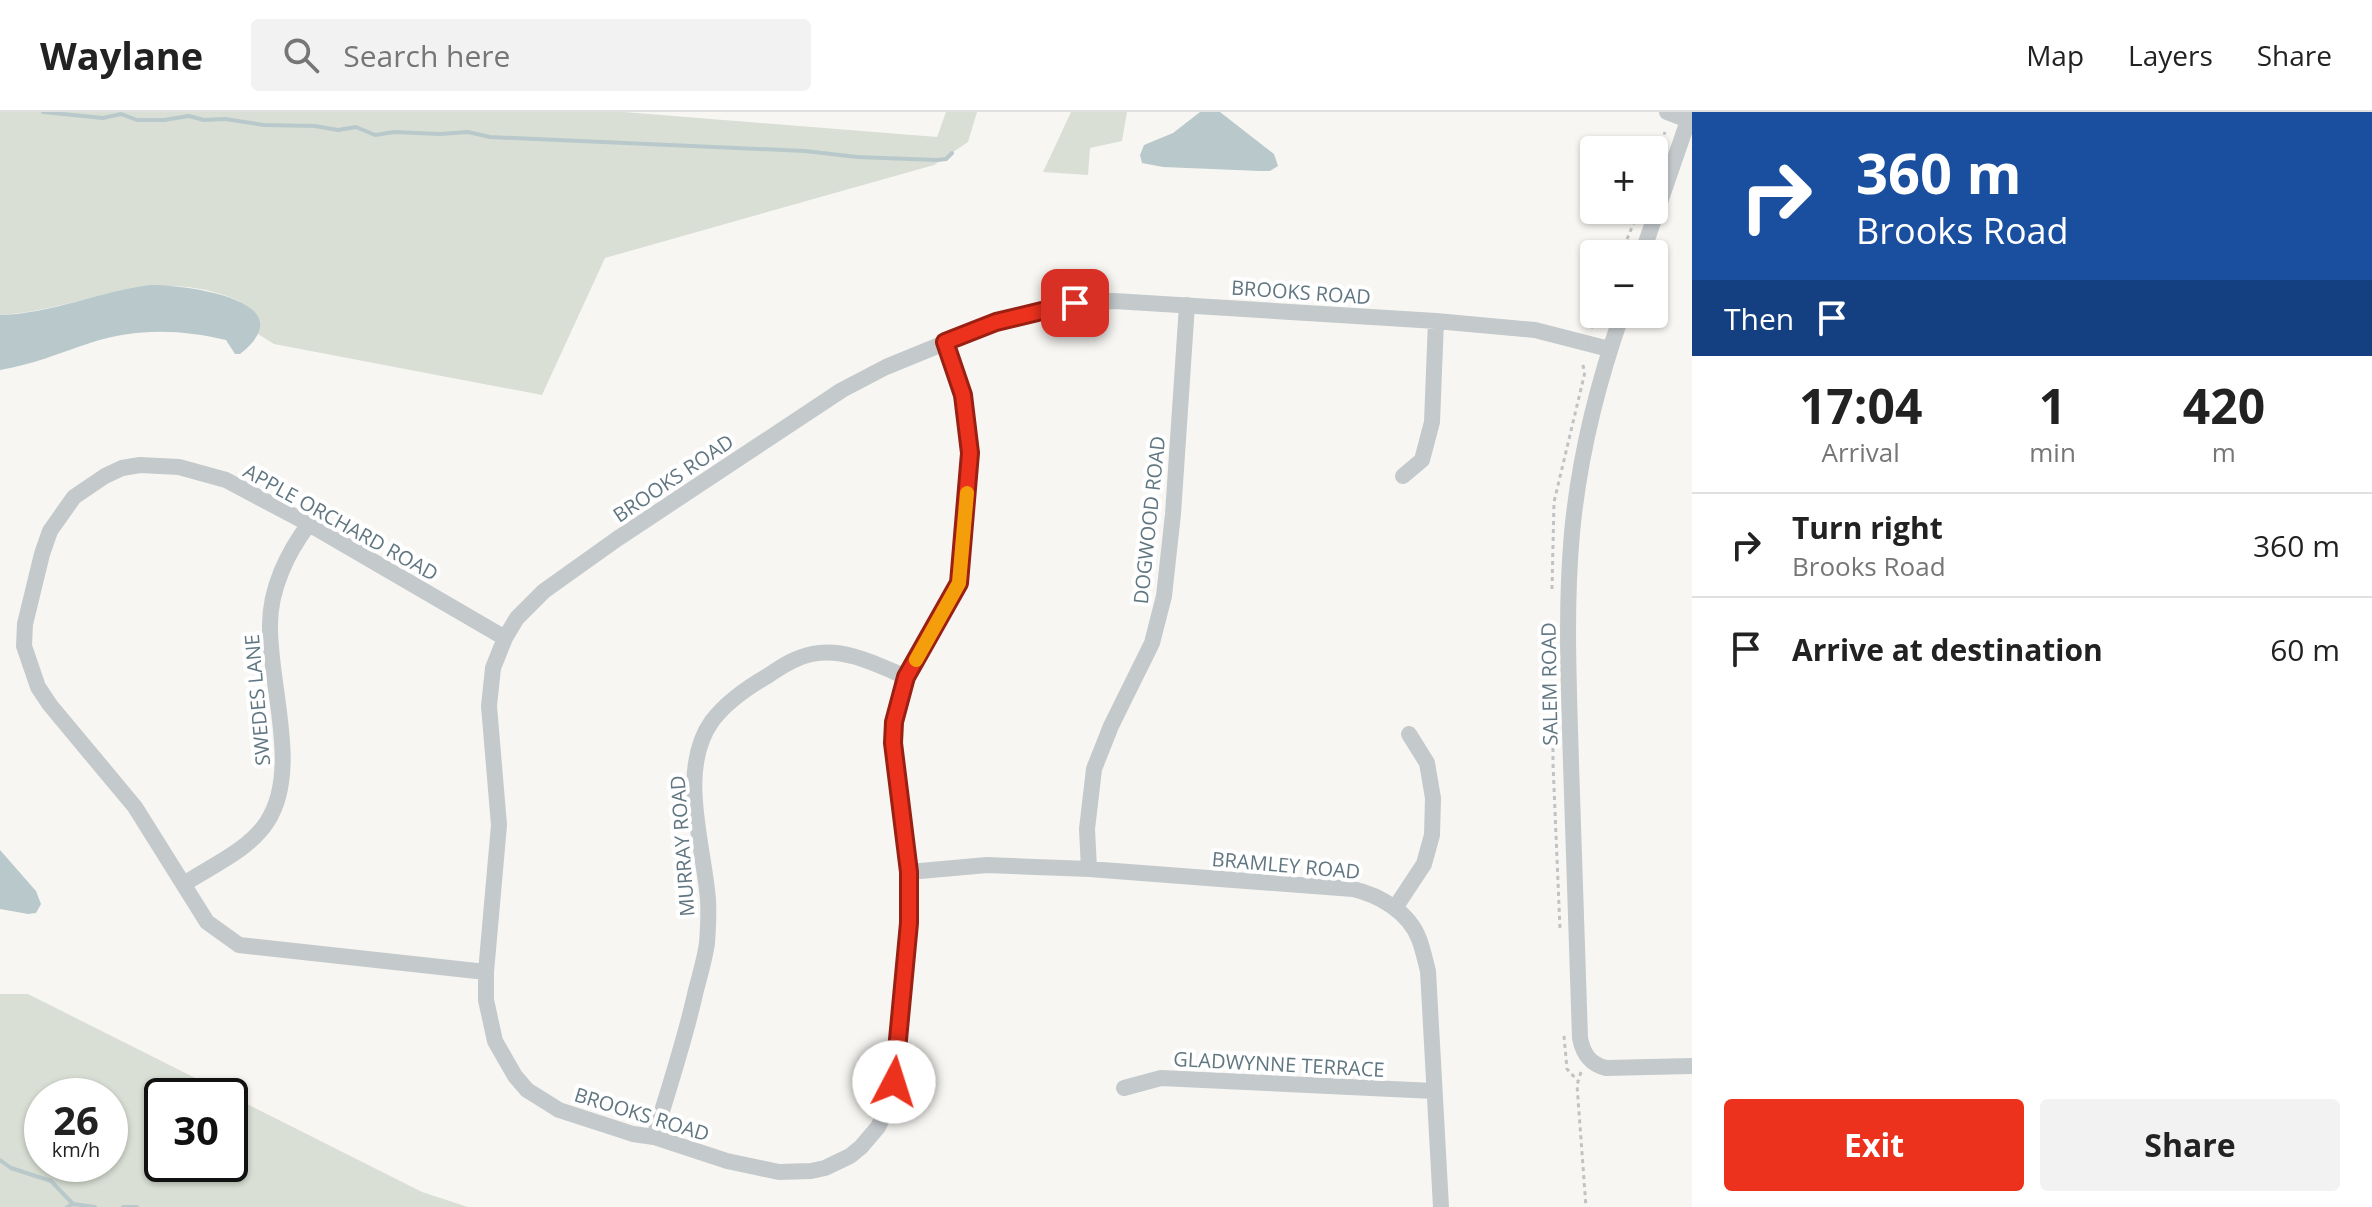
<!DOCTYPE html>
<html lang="en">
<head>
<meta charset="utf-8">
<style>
  body { margin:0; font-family:"Open Sans",sans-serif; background:#f2f2f2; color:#222; height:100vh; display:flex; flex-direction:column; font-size:30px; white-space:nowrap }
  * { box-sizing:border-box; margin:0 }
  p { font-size:26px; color:#767676 }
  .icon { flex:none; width:44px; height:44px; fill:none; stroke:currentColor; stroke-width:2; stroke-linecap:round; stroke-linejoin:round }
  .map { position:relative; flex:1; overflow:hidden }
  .drawer { display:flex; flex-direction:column; background:#fff; width:680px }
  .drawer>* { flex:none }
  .hud { background:#1a4fa0; color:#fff; overflow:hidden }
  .controls { position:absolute; left:1580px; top:24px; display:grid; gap:16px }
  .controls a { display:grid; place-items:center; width:88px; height:88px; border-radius:8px; background:#fff; box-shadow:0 2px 6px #0004; font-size:40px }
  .speed { position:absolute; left:24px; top:966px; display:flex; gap:16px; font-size:40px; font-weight:700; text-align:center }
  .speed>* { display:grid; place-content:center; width:104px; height:104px; border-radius:50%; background:#fff; box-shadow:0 2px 6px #0004; line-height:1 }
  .speed small { font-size:20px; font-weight:400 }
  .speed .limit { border:4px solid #111; border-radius:12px; background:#fff; color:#111 }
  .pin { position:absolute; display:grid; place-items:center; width:68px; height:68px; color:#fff; margin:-34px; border-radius:16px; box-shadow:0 4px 12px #0006 }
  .me { position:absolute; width:88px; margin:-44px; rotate:5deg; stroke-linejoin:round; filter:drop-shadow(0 0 6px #0008) }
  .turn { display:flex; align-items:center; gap:28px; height:168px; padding:0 32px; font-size:36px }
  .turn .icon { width:104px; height:104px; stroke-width:2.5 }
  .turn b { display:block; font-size:56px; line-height:68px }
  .then { display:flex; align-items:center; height:76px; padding:0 32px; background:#0003; gap:16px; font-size:30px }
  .eta { display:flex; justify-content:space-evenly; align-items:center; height:136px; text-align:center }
  .eta b { font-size:48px; font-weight:700; line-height:56px }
  .primary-button { display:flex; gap:16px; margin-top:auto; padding:16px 32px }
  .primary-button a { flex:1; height:92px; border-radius:8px; background:#ec311d; color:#fff; font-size:32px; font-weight:700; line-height:92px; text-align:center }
  .primary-button a+a { background:#f2f2f2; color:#222 }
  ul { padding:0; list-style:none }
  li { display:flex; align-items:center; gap:24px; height:104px; padding:0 32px; border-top:2px solid #e0e0e0 }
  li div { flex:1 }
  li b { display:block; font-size:30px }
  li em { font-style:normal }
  header { display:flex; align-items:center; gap:48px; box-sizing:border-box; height:112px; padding:0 40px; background:#fff; border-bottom:2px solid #e0e0e0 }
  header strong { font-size:38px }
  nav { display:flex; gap:44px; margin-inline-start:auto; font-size:28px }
  .search { width:560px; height:72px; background:#f2f2f2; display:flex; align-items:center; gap:20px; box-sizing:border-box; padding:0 28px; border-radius:8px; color:#767676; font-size:30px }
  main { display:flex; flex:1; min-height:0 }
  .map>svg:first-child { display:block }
  .green { fill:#d9dfd4; fill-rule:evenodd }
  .water { fill:#b9c9cb }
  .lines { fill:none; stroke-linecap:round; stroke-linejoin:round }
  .stream { stroke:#b9c9cb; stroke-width:4 }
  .path { stroke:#c0c2c4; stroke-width:3; stroke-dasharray:4 4; stroke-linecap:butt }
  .minor { stroke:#c4c9cb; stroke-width:16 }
  .route-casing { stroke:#992013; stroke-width:20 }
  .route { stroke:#ec311d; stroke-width:14 }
  .slow { stroke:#f59e0b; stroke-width:14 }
  .labels { text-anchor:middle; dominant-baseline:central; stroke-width:8; stroke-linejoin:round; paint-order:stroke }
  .street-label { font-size:20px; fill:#607680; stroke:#fff }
</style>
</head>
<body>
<header>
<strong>Waylane</strong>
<div class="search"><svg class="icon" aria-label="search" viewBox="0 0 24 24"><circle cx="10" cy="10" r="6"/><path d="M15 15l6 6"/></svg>Search here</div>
<nav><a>Map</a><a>Layers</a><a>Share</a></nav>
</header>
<main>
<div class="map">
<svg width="1692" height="1095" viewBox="0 0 1692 1095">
  <rect width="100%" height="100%" fill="#f7f6f3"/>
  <path class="green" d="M 0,0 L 624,0 L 937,25 L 946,0 L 977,0 L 968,30 L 934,53 L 605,146 L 542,283 L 274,232 L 258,222 C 261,202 250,193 232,186 C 146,153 83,198 0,203 Z
    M 1071,0 L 1127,0 L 1122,29 L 1090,36 L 1088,63 L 1043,60 Z
    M 0,882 L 28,882 L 422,1080 L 468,1095 L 0,1095 ZM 42,984 L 110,984 L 110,1052 L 42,1052 ZM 162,984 L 230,984 L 230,1052 L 162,1052 Z"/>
  <path class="water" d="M 1200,0 L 1220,0 L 1274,42 L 1278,54 L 1270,59 L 1260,59 L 1163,55 L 1142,51 L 1140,43 L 1144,33 L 1173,21 Z
    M 151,173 C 186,173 308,188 240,242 L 235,242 L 226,228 C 180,217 135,216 90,231 C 60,241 31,253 0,258 L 0,203 C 51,202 100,179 151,173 Z
    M 0,738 L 36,779 L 41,792 L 36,801 L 28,802 L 0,797 Z"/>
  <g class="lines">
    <path class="stream" d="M 43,0 L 103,6 L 121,2 L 137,8 L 164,8 L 189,4 L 204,8 L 225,7 L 264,13 L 315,14 L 338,18 L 356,15 L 375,23 L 394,20 L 440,22 L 468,20 L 490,25 L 805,39 L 857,45 L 937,48 L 946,47 L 952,41
      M 0,1048 L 11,1056 L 51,1069 L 73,1092
      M 67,1095 L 73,1092 L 95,1095
      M 123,1095 L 137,1095"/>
    <path class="path" d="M 1654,53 L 1665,20
      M 1621,142 L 1639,98
      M 1591,216 L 1602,202
      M 1552,477 L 1554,390 L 1585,260 L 1582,251
      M 1553,580 L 1553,652 L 1560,817
      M 1564,924 L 1567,957 L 1577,968
      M 1581,960 L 1577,973 L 1586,1095"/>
    <path class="minor" d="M 1667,0 L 1688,8
      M 1642,142 L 1691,0
      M 1622,202 C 1597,273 1579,346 1572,421 C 1565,498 1569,575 1571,652 C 1574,743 1577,835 1580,926 C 1583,942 1590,952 1606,956 L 1692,954
      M 945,230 L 963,283 L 970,341 L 959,471 L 906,565 L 894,610 L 893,631 L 909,760 L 909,811 L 894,970 L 885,1001 L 878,1015 L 861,1035 L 850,1044 L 825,1056 L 811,1059 L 779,1060 L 727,1049 L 654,1025 L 633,1022 L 559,998 L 527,978 L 515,964 L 495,929 L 486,888 L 486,860 L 499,713 L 489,594 L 493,556 L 505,526 L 517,506 L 544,479 L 617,427 L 842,278 L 886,255 L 996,210 L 1075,191 L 1114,189 L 1436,209 L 1535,218 L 1609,237
      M 1403,364 L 1422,348 L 1432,310 L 1436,209
      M 1089,757 L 1087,717 L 1094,657 L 1111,614 L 1152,531 L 1164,484 L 1173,402 L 1187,193
      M 909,760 L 987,753 L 1089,757 L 1353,777 C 1379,783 1409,800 1419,827 C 1423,837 1425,848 1428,859 L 1441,1095
      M 184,772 C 211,754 249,738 267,710 C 301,658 269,574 270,513 C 270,477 287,441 309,412
      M 1395,796 L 1424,752 L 1432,723 L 1433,686 L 1427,651 L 1409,622
      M 486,860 L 239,833 L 207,810 L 135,695 L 50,593 L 38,575 L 24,534 L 25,512 L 42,442 L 50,419 L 74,385 L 105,364 L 122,356 L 140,353 L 179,355 L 226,368 L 309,412 L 505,526
      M 1124,976 L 1161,966 L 1434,979
      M 654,1025 C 669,976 685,928 696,878 C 700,863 705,846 707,831 C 708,817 709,802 708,788 C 704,733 677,658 712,609 C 727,589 748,575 769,563 C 782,554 796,545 812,542 C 844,535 878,553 906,565"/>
  </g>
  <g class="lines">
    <g class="route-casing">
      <path id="route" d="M 894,970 L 909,811 L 909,760 L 893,631 L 894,610 L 906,565 L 959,471 L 970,341 L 963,283 L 945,230 L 996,210 L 1075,191"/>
    </g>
    <use href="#route" class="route"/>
    <path class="slow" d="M 916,548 L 959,471 L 967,381"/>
  </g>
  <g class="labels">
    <g class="street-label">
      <text transform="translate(1301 180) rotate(4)">BROOKS ROAD</text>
      <text transform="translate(673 366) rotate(-34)">BROOKS ROAD</text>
      <text transform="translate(1149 408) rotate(-84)">DOGWOOD ROAD</text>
      <text transform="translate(341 410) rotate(29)">APPLE ORCHARD ROAD</text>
      <text transform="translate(1549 572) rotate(-91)">SALEM ROAD</text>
      <text transform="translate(257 588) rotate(-95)">SWEDES LANE</text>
      <text transform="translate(682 734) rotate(-94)">MURRAY ROAD</text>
      <text transform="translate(1286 753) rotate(5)">BRAMLEY ROAD</text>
      <text transform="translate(1279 952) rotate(3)">GLADWYNNE TERRACE</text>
      <text transform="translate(642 1002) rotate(17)">BROOKS ROAD</text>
    </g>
  </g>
</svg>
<div class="controls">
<a>+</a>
<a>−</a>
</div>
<div class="speed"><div>26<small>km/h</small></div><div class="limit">30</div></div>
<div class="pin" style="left:1075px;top:191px;background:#d93025"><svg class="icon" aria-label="arrive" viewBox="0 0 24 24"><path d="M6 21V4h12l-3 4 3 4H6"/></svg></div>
<svg class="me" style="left:894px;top:970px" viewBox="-20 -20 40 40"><circle r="19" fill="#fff"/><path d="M0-13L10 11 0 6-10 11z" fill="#ec311d"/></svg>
</div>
<section class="drawer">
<div class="hud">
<div class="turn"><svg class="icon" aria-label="right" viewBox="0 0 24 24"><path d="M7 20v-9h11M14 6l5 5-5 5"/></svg><div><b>360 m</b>Brooks Road</div></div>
<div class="then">Then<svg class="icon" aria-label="arrive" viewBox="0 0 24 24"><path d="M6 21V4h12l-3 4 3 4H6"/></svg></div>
</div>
<div class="eta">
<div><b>17:04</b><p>Arrival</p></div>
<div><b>1</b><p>min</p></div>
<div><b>420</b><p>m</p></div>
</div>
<ul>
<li><svg class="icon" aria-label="right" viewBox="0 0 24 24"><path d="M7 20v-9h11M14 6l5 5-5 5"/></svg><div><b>Turn right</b><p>Brooks Road</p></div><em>360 m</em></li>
<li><svg class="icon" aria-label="arrive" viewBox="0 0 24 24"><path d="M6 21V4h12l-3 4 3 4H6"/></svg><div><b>Arrive at destination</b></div><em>60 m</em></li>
</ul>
<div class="primary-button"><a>Exit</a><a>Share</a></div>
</section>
</main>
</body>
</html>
